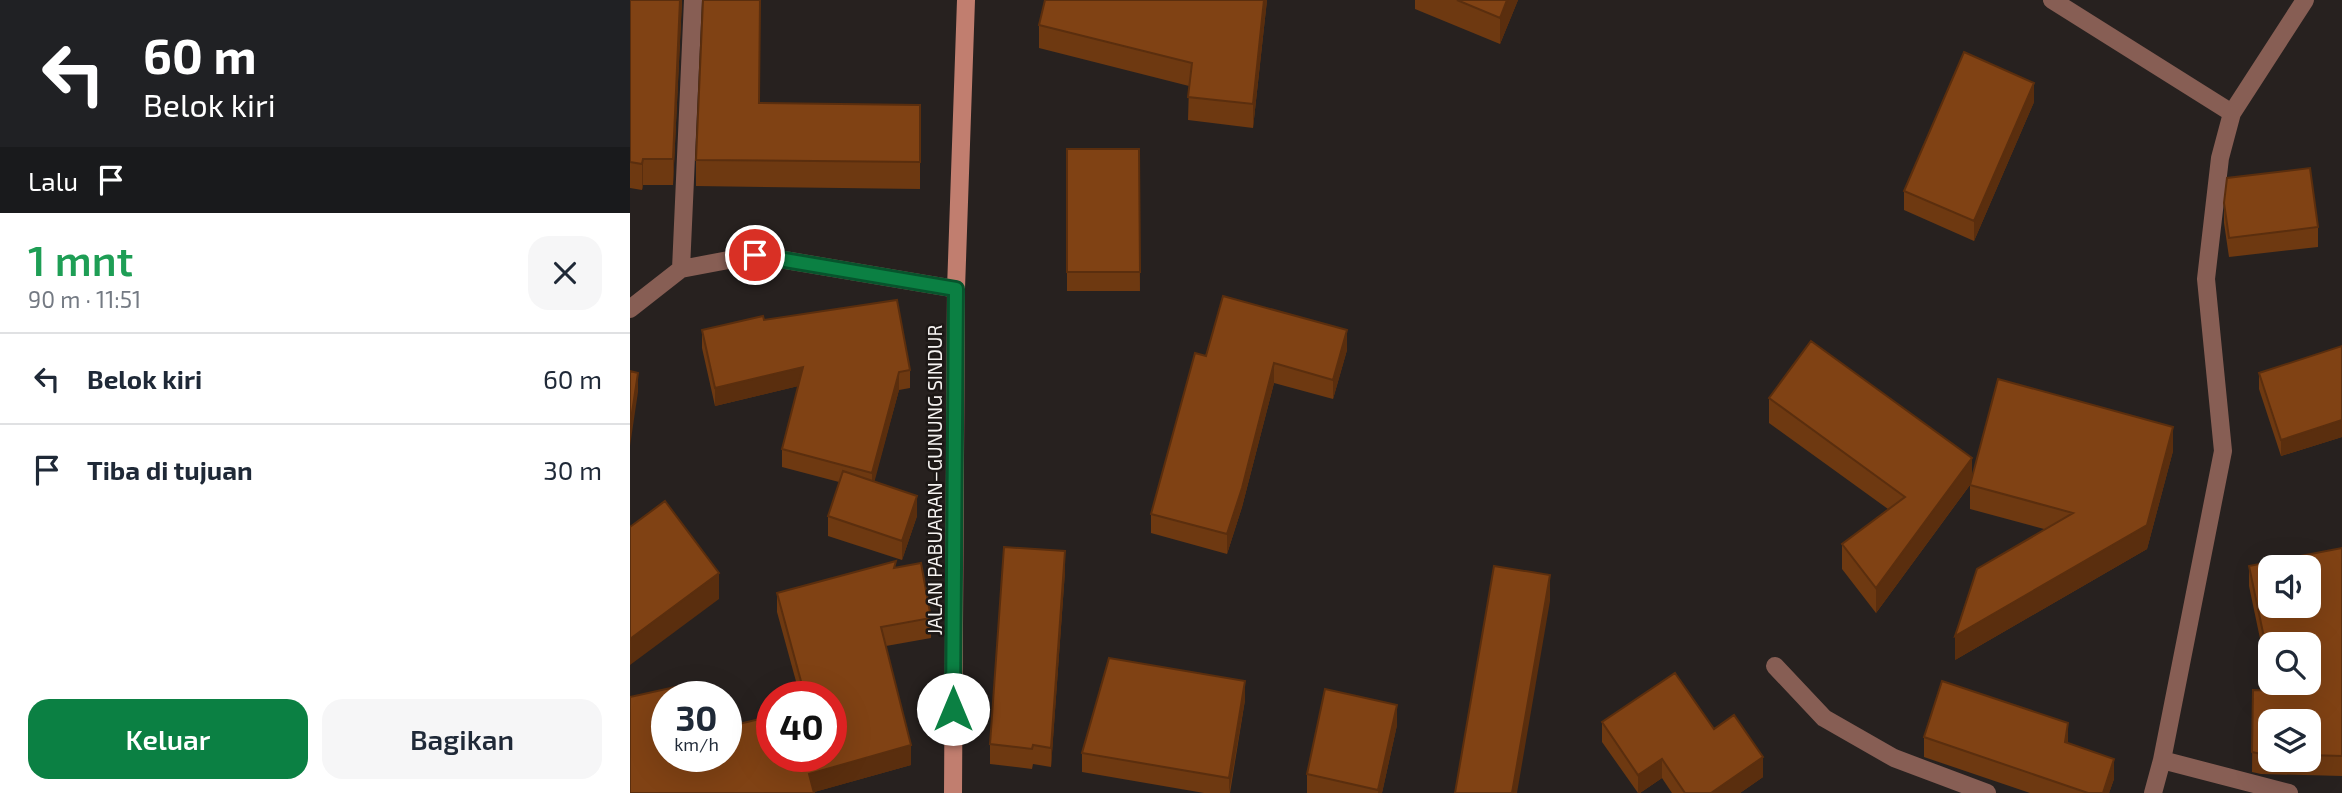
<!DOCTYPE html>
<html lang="id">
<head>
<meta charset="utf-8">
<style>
  body { margin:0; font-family:"Exo 2",sans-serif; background:#f6f6f7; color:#1f2937; height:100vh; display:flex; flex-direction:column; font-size:26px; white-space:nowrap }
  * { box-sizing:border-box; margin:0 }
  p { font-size:23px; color:#747a83 }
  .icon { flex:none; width:38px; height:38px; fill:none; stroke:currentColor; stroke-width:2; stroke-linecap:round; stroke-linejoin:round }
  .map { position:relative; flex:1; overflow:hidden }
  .details { display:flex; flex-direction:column; background:#fff; width:630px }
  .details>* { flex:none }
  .top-card { background:#202124; color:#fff; overflow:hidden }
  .buttons { position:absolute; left:1628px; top:555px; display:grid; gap:14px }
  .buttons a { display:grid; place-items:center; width:63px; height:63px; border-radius:14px; background:#fff; box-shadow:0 7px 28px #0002; font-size:35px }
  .speed { position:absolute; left:21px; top:681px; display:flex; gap:14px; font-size:35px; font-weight:700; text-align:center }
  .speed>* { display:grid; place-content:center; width:91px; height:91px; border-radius:50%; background:#fff; box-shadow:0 7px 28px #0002; line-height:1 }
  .speed small { font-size:18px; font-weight:400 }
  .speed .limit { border:10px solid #d22; background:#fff; color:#111 }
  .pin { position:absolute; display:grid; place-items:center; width:60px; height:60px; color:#fff; margin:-30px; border:4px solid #fff; border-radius:50%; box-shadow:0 2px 7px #0007 }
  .me { position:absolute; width:77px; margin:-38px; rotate:0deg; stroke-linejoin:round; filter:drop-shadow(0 0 5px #0008) }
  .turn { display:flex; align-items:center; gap:24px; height:147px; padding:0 28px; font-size:32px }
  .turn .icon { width:91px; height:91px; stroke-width:2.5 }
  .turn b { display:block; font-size:49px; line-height:60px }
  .then { display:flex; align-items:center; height:66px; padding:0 28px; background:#0003; gap:14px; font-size:26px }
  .round { display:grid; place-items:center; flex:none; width:74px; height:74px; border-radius:21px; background:#f6f6f7 }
  .summary { display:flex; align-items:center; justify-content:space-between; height:119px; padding:0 28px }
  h1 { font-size:42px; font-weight:600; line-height:52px; color:#1e9e55 }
  .button { display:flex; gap:14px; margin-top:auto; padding:14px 28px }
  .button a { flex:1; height:80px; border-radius:21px; background:#0b8043; color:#fff; font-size:28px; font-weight:600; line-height:80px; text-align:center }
  .button a+a { background:#f6f6f7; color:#1f2937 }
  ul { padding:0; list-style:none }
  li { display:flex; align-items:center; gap:21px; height:91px; padding:0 28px; border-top:2px solid #e0e1e3 }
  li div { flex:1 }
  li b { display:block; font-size:26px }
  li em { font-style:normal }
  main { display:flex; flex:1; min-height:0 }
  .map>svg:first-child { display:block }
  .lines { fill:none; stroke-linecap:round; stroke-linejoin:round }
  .street { stroke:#875e54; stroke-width:18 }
  .secondary { stroke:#c17e6f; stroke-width:18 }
  .wall { fill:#6e3911; fill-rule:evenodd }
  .shaded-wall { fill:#5a2e0e }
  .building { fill:#804214; stroke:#5a2e0e; stroke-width:2; fill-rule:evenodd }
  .route-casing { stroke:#07532c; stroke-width:18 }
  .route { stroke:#0b8043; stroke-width:12 }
  .labels { text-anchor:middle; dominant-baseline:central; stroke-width:5; stroke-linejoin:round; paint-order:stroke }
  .street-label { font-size:19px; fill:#f6f3f1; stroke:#1d1816 }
</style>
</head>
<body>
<main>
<section class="details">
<div class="top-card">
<div class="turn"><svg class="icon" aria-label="left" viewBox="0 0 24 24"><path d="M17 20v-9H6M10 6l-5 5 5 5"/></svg><div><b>60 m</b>Belok kiri</div></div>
<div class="then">Lalu<svg class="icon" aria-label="arrive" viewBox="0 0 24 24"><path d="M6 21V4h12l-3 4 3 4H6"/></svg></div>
</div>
<div class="summary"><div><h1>1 mnt</h1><p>90 m · 11:51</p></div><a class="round"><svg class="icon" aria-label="close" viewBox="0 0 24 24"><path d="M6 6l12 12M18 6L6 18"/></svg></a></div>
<ul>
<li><svg class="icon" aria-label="left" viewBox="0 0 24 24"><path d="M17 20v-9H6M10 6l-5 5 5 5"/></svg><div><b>Belok kiri</b></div><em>60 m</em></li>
<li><svg class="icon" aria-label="arrive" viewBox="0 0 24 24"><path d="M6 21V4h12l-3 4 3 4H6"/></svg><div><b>Tiba di tujuan</b></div><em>30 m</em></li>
</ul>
<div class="button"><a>Keluar</a><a>Bagikan</a></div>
</section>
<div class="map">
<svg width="1712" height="793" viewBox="0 0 1712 793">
  <rect width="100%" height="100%" fill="#27211f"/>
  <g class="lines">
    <path class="street" d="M 1422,0 L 1602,113
      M 51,269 L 63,0
      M 0,309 L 51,269 L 125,255 L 326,289
      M 1145,666 L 1194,718 L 1264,758 L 1357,793
      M 1523,793 L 1532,760
      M 1659,793 L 1532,760 L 1593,451 L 1576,279 L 1590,158 L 1602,113 L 1675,0"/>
    <path class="secondary" d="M 323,793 L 326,289 L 336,0"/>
  </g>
  <path class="wall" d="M 0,0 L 52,0 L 43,185 L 13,185 L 12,190 L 0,188 Z
    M 637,0 L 623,128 L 558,120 L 559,86 L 409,48 L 409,25 Z
    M 785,0 L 888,0 L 870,44 L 785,9 Z
    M 1404,102 L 1344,241 L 1274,210 L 1274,191 Z
    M 129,103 L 290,105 L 290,189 L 66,186 L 66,160 Z
    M 437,149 L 509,149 L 510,291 L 437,291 Z
    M 1594,203 L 1688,227 L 1688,247 L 1599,257 L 1594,223 Z
    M 134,320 L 280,370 L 280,388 L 269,390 L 244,481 L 287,516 L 272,560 L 198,536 L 198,516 L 209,482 L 152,467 L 152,449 L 168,386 L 85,406 L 72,348 L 72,330 Z
    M 1712,346 L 1712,437 L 1651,456 L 1629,389 L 1629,373 Z
    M 717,350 L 703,399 L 644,383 L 612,507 L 597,554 L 521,533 L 521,514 L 576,356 Z
    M 1139,398 L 1342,476 L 1543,451 L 1517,549 L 1325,660 L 1414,529 L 1340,509 L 1340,485 L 1246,613 L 1212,569 L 1212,544 L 1258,509 L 1139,423 Z
    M 1712,548 L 1712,776 L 1631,774 L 1622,772 L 1623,690 L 1641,691 L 1619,586 L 1619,566 ZM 1640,644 L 1678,682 L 1640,682 ZM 1640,721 L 1678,721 L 1678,760 L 1640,760 Z
    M 266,567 L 301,618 L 301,638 L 256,646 L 281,765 L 184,792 L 37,756 L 142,756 L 201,696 L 170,696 L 147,612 L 147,593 Z
    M 435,571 L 421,767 L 403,764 L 402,769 L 360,764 L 360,744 Z
    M 615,700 L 600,793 L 574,793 L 452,772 L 452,753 Z
    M 972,722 L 1084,729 L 1133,777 L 1110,793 L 1042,793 L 1032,778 L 1010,793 L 1008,793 L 972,742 Z
    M 767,725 L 752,793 L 677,793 L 677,774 Z
    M 1294,737 L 1438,743 L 1484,779 L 1479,793 L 1400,793 L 1294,757 Z"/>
  <path class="shaded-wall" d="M 50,0 L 52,0 L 43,185 L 43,159 Z
    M 634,0 L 637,0 L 623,128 L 623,104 Z
    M 877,0 L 888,0 L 870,44 L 870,18 Z
    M 1404,83 L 1404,102 L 1344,241 L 1344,221 Z
    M 13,159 L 13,185 L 12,190 L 12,164 Z
    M 717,330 L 717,350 L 703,399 L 703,380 Z
    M 644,363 L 644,383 L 612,507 L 597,554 L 597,534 Z
    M 173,367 L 173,385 L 85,406 L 85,388 Z
    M 269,372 L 269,390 L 242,491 L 242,473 Z
    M 8,373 L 8,392 L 0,446 L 0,426 Z
    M 1712,420 L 1712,437 L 1651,456 L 1651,440 Z
    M 1543,427 L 1543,451 L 1517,549 L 1325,660 L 1325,636 Z
    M 1342,458 L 1342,482 L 1246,613 L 1246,588 Z
    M 287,496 L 287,516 L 272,560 L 272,541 Z
    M 435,551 L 435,571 L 421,767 L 421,748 Z
    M 89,573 L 89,599 L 0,665 L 0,639 Z
    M 920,575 L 920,601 L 887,793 L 882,793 Z
    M 615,681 L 615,700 L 599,793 L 599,778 Z
    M 767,705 L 767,725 L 752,793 L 748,793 Z
    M 1438,723 L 1438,742 L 1435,761 L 1435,742 Z
    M 281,745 L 281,765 L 181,793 L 179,774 Z
    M 1133,757 L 1133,777 L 1110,793 L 1081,793 Z
    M 1032,759 L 1032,778 L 1010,793 L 1008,793 L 1008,775 Z
    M 1484,759 L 1484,779 L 1479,793 L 1473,793 Z"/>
  <path class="building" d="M 0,0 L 50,0 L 43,159 L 13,159 L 12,164 L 0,162 Z
    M 73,0 L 130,0 L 129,103 L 290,105 L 290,162 L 66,160 Z
    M 415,0 L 634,0 L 623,104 L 558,97 L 562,63 L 409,25 Z
    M 827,0 L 877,0 L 870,18 Z
    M 1334,52 L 1404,83 L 1344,221 L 1274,191 Z
    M 437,149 L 509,149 L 510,272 L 437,272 Z
    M 1680,168 L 1688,227 L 1599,238 L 1594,203 L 1597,178 Z
    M 593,296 L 717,330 L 703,380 L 644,363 L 612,488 L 597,534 L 521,514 L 565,353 L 576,356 Z
    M 267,300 L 280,370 L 269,372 L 242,473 L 152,449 L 173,367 L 85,388 L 72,330 L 133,316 L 134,320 Z
    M 1181,341 L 1342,458 L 1246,588 L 1212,544 L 1275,497 L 1139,398 Z
    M 1712,346 L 1712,420 L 1651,440 L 1629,373 Z
    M 0,371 L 8,373 L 0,426 Z
    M 1368,379 L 1543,427 L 1517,525 L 1325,636 L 1347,569 L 1443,513 L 1340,485 Z
    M 213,471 L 287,496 L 272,541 L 198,516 Z
    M 35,501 L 89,573 L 0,639 L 0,527 Z
    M 374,547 L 435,551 L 421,748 L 403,745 L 402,749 L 360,744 Z
    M 1712,548 L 1712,756 L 1678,755 L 1678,721 L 1640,721 L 1640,755 L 1631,754 L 1622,752 L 1623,690 L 1645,691 L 1643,682 L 1678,682 L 1678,644 L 1640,644 L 1640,666 L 1619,566 ZM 1640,567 L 1678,567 L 1678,606 L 1640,606 Z
    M 266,561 L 264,568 L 291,563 L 301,618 L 251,627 L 281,745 L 179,774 L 184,793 L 0,793 L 0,697 L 59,684 L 62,696 L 37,696 L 37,756 L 96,756 L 96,727 L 142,716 L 142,756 L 201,756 L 201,696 L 175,696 L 147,593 Z
    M 864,566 L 920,575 L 882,793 L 825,793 Z
    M 479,658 L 615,681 L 599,778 L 452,753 Z
    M 1045,673 L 1084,729 L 1104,715 L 1133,757 L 1081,793 L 1055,793 L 1032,759 L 1008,775 L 972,722 Z
    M 1312,681 L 1438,723 L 1435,742 L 1484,759 L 1473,793 L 1458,793 L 1294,737 Z
    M 695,689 L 767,705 L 748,790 L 677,774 Z"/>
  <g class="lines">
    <g class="route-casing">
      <path id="route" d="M 125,255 L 326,289 L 323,709"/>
    </g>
    <use href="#route" class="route"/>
  </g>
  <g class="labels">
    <g class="street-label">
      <text transform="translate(304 480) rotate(-90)">JALAN PABUARAN–GUNUNG SINDUR</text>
    </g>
  </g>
</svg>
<div class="buttons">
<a><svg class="icon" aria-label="sound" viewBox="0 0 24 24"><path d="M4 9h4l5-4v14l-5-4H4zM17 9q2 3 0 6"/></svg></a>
<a><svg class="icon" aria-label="search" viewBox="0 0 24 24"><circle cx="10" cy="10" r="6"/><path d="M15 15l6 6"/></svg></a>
<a><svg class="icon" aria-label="layers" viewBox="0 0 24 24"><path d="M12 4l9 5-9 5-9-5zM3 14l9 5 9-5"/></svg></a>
</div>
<div class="speed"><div>30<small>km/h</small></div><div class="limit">40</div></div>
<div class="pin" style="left:125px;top:255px;background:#d93025"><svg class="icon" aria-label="arrive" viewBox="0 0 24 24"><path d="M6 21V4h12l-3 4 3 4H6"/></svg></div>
<svg class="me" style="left:323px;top:709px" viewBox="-20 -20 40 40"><circle r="19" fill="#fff"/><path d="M0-13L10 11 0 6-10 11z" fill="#0b8043"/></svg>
</div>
</main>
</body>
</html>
